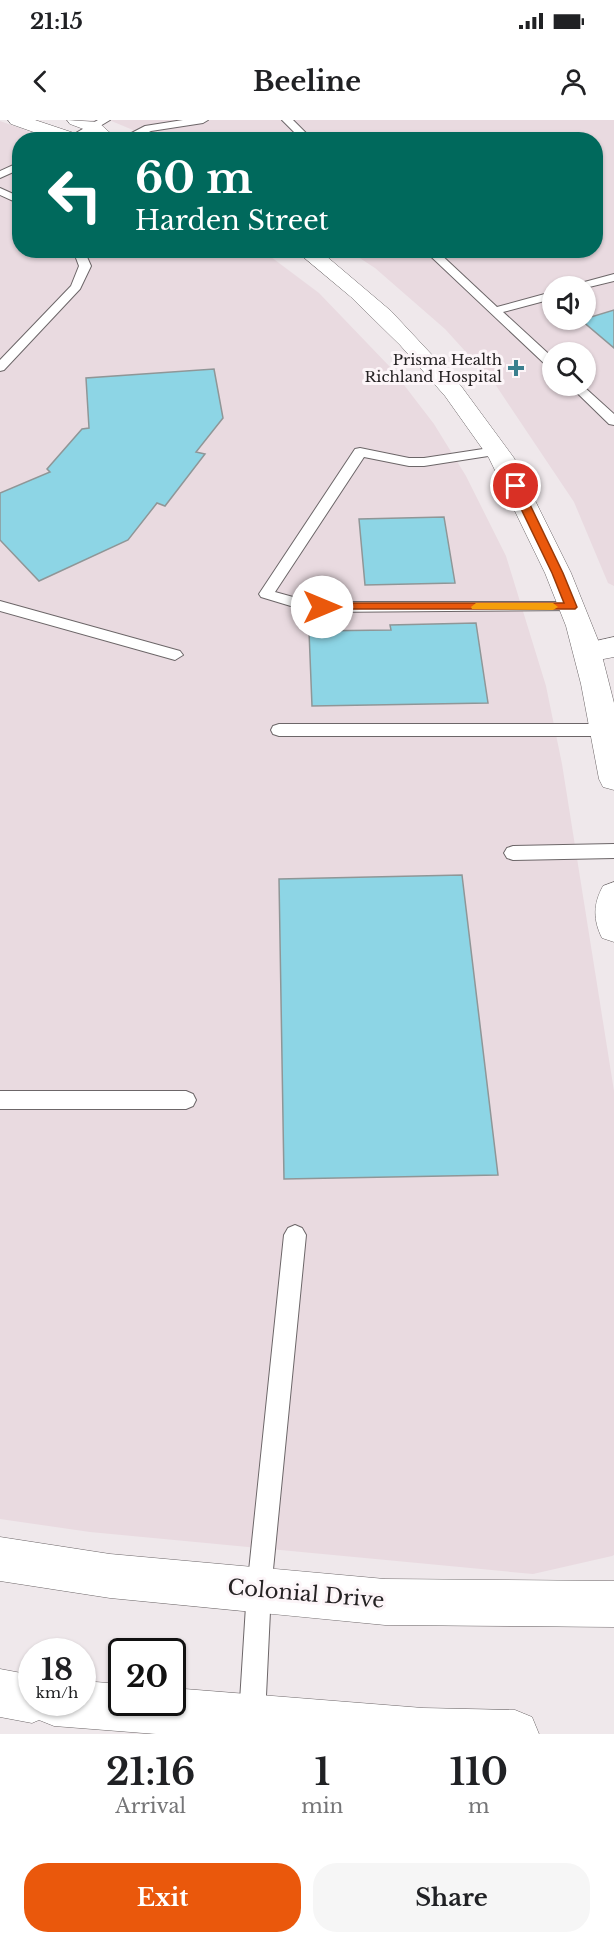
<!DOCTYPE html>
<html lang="en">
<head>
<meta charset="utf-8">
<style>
  body { margin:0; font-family:"Libre Baskerville",serif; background:#f6f6f6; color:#202124; height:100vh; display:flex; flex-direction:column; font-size:22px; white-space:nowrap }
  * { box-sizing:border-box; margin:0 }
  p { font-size:20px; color:#757577 }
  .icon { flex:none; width:33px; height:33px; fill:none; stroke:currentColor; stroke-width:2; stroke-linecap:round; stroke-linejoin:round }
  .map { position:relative; height:1614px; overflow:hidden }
  .drawer { display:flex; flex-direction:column; background:#fff; flex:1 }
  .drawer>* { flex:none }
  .banner { position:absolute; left:12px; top:12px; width:591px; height:126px; border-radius:24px; box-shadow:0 2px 4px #0004; background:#00695c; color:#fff; overflow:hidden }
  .controls { position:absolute; left:542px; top:156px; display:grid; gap:12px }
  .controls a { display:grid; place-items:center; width:54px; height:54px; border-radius:50%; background:#fff; box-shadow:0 2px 4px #0004; font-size:30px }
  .speed { position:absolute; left:18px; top:1518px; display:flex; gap:12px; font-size:30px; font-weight:700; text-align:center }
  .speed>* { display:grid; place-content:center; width:78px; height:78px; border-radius:50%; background:#fff; box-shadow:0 2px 4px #0004; line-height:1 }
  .speed small { font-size:15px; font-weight:400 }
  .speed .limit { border:3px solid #111; border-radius:9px; background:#fff; color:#111 }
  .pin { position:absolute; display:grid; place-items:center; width:51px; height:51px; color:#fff; margin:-26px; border:3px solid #fff; border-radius:50%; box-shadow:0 2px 6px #0007 }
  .me { position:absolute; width:66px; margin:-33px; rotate:90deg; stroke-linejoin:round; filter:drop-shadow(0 0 4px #0008) }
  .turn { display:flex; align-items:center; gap:21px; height:126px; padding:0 24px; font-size:27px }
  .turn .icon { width:78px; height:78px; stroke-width:2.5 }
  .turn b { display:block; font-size:42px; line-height:51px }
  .eta { display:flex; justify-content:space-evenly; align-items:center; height:102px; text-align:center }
  .eta b { font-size:36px; font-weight:800; line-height:42px }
  .primary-button { display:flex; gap:12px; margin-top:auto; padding:12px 24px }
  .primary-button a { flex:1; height:69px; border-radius:24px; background:#ea580c; color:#fff; font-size:24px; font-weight:800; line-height:69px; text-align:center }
  .primary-button a+a { background:#f6f6f6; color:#202124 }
  .status { display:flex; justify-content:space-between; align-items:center; height:42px; padding:0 30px; background:#fff; direction:ltr }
  .status svg { height:16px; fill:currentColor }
  header { display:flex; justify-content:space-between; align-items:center; height:78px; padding:0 24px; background:#fff; font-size:27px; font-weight:800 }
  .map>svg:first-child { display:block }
  .built { fill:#e9dae0; fill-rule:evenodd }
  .building { fill:#8dd5e5; stroke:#8f9697; stroke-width:1.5 }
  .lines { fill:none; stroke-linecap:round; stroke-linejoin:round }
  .service-casing { stroke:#6c6668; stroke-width:2 }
  .minor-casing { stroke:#6c6668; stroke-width:1 }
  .secondary-casing { stroke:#6c6668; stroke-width:1 }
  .service { fill:#fff; fill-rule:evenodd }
  .minor { fill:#fff; fill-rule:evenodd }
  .secondary { fill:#fff; fill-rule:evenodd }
  .route { fill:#ea580c; stroke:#983908; stroke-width:1.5 }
  .slow { fill:#f59e0b }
  .poi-dot { fill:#3b7f8e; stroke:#fcf5f8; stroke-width:2 }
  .labels { text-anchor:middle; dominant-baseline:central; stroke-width:6; stroke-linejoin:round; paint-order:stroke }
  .far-poi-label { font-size:15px; fill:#252223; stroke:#fcf5f8; text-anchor:end }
  .near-street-label { font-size:21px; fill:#252223; stroke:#fcf5f8 }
</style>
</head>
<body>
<div class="status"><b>21:15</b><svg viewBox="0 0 49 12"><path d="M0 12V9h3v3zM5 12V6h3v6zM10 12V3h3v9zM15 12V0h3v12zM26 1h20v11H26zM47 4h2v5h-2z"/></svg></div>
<header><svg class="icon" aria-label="back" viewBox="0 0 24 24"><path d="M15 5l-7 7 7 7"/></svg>Beeline<svg class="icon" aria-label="person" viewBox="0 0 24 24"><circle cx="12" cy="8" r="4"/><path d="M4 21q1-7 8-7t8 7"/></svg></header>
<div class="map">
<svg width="614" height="1614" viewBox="0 0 614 1614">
  <rect width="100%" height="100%" fill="#efe8eb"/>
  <path class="built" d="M 109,0 L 614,0 L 614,466 L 608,463 L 574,382 L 495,264 L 445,209 L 375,148 L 349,131 L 596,130 L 596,20 L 157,20 ZM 552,166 L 585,166 L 585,200 L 552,200 ZM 552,232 L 585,232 L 585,266 L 552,266 Z
    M 0,1 L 50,19 L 20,20 L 20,130 L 263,131 L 319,173 L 391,248 L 434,304 L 466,356 L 506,436 L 546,566 L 562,644 L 614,971 L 614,1435 L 612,1436 L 533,1454 L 90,1412 L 0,1399 Z"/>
  <path class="building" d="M 614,190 L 614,228 L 581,200 Z
    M 214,249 L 223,298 L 196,332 L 205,334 L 165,386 L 157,383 L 128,420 L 39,461 L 0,420 L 0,373 L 50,352 L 47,349 L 82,309 L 89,308 L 86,258 Z
    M 444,397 L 455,463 L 365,465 L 359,399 Z
    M 476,503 L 488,583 L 312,586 L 309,511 L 391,510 L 390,505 Z
    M 462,755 L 498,1055 L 284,1059 L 279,759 Z"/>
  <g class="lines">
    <g class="service-casing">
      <path id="service" d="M 98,0 L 110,0 L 77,20 L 64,20 Z
        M 183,0 L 208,0 L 203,3 L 151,11 L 132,20 L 118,20 L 145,6 Z
        M 282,0 L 293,0 L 313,20 L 302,20 Z
        M 20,42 L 20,49 L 0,58 L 0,51 Z
        M 0,68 L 20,77 L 20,84 L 0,75 Z
        M 73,130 L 84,130 L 91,146 L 80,169 L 4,250 L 0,251 L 0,240 L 71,166 L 79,146 Z
        M 424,130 L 436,130 L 497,187 L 552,172 L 552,179 L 503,192 L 552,237 L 552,248 L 548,247 Z
        M 614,154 L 614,161 L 585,168 L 585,166 L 575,166 L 577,164 Z
        M 570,266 L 583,266 L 614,294 L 614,305 L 609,304 Z
        M 496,327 L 501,328 L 503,331 L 501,334 L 424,346 L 409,346 L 364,337 L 275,472 L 304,480 L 322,482 L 571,482 L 576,484 L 578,487 L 576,490 L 322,492 L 304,490 L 261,477 L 259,474 L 261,471 L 355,329 L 360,328 L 409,338 L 424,338 Z
        M 0,481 L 180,531 L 183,535 L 175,540 L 0,491 Z
        M 279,604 L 605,604 L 611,606 L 613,610 L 611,614 L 605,616 L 279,616 L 273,614 L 271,610 L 273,606 Z
        M 614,724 L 614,738 L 513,740 L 507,738 L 504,733 L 507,728 L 513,726 Z
        M 0,971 L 186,971 L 193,974 L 196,980 L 193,986 L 186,989 L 0,989 Z
        M 295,1105 L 302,1108 L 306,1115 L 271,1470 L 265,1597 L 261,1606 L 252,1610 L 243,1606 L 239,1597 L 247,1470 L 284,1115 L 288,1108 Z"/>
    </g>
    <g class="minor-casing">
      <path id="minor" d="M 614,517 L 614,537 L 588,542 L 578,539 L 574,532 L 578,525 Z"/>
    </g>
    <g class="secondary-casing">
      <path id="secondary" d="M 8,0 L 35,0 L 83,16 L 85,20 L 56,20 L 11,4 Z
        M 67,0 L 98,2 L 118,20 L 97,20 L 86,10 L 70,4 Z
        M 295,130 L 319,130 L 391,191 L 461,266 L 514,338 L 571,453 L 598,520 L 614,583 L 614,670 L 603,667 L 599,659 L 581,564 L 566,506 L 545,453 L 489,338 L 445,276 L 400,225 L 351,177 Z
        M 614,762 L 614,822 L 602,818 C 593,800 593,784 603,766 Z
        M 0,1417 L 110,1434 L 385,1459 L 614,1461 L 614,1507 L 385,1505 L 110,1478 L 0,1461 Z
        M 0,1549 L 32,1555 L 32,1582 L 82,1582 L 82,1561 L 122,1564 L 122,1582 L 172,1582 L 172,1568 L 423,1588 L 515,1590 L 532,1597 L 539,1614 L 156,1614 L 54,1606 L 39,1600 L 32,1603 L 0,1597 Z"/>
    </g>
    <use href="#service" class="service"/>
    <use href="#minor" class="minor"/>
    <use href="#secondary" class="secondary"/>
  </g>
  <path class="route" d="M 516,363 L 521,366 L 563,453 L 577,487 L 575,489 L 318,489 L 318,484 L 322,483 L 564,483 L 552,453 L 510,366 Z"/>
  <path class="slow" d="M 476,483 L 553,483 L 558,487 L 553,490 L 472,489 L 471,487 Z"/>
  <path class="poi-dot" d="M513 239h6v6h6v6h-6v6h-6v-6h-6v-6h6z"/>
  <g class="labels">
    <g class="far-poi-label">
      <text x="502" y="239">Prisma Health<tspan x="502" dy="17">Richland Hospital</tspan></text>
    </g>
    <g class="near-street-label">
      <text transform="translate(306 1474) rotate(5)">Colonial Drive</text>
    </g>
  </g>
</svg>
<div class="controls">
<a><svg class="icon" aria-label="sound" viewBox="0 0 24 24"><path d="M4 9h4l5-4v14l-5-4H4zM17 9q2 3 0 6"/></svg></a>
<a><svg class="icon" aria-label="search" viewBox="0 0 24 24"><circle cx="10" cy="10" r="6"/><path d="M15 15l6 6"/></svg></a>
</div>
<div class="speed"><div>18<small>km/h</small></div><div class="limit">20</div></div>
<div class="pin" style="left:516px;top:366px;background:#d93025"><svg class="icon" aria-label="arrive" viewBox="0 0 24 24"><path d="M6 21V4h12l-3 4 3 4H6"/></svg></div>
<svg class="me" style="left:322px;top:487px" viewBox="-20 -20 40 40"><circle r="19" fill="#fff"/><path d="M0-13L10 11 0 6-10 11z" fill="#ea580c"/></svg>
<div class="banner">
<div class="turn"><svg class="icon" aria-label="left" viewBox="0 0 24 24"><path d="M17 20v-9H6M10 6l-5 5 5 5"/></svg><div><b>60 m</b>Harden Street</div></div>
</div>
</div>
<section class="drawer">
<div class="eta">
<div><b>21:16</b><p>Arrival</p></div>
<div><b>1</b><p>min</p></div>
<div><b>110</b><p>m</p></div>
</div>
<div class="primary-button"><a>Exit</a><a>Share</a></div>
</section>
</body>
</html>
